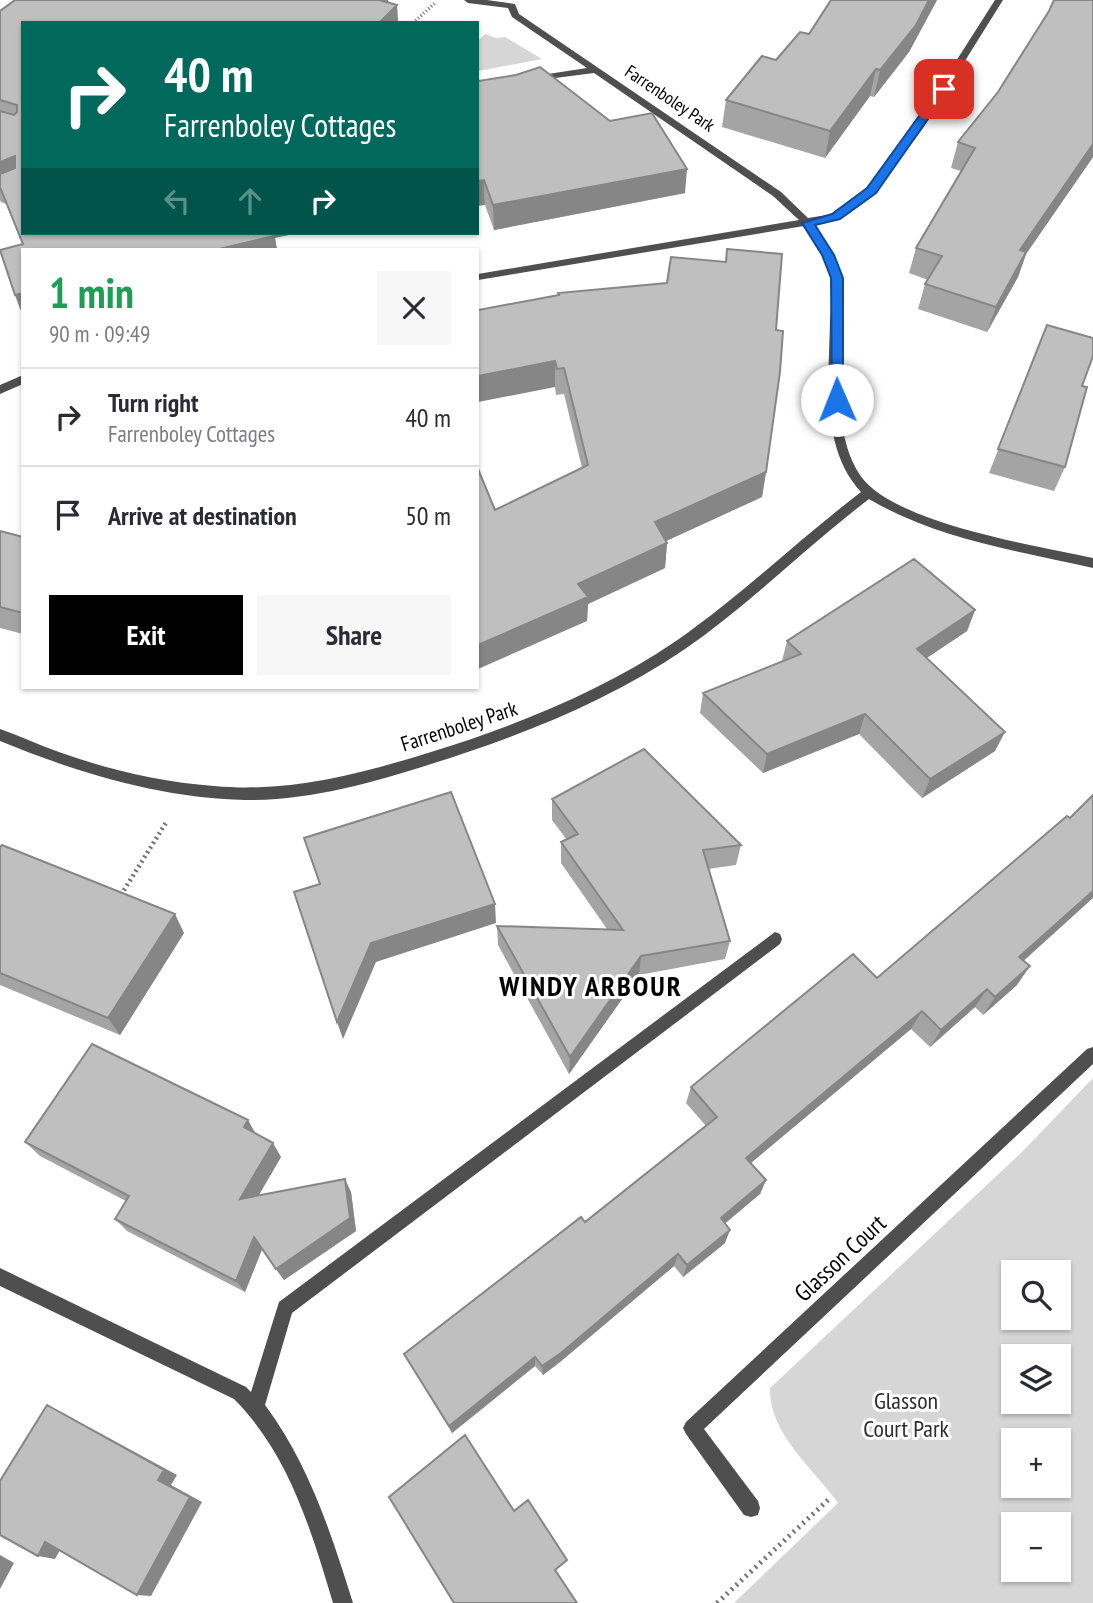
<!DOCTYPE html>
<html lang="en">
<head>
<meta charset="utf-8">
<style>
  body { margin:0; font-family:"PT Sans Narrow",sans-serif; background:#f7f7f7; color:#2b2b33; height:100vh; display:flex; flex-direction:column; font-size:26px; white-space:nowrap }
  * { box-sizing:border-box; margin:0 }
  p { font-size:23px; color:#7c7c81 }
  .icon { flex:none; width:38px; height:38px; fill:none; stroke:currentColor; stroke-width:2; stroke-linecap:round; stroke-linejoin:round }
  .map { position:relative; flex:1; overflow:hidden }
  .sheet { position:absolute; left:21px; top:248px; width:458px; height:441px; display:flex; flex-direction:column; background:#fff; border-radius:0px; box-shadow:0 2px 5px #0004 }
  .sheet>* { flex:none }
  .hud { position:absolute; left:21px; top:21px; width:458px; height:214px; border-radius:0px; box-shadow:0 2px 5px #0004; background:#00695c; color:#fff; overflow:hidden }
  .controls { position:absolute; left:1001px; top:1260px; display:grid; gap:14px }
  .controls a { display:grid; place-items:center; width:70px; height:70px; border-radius:0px; background:#fff; box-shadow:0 2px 5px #0004; font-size:35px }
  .pin { position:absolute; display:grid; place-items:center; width:60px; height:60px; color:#fff; margin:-30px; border-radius:14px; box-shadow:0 4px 10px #0006 }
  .me { position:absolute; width:77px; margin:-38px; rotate:359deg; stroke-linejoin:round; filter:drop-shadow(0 0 5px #0008) }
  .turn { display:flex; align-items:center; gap:24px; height:147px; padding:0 28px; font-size:32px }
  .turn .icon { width:91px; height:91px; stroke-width:2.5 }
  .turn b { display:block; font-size:49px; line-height:60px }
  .lanes { display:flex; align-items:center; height:66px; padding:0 28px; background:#0003; justify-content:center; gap:35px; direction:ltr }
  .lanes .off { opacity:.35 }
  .round { display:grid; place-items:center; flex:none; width:74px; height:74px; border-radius:0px; background:#f7f7f7 }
  .overview { display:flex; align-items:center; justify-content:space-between; height:119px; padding:0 28px }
  h1 { font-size:42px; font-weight:700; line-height:52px; color:#1e9e55 }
  .button { display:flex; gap:14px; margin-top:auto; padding:14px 28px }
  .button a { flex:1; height:80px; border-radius:0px; background:#000; color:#fff; font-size:28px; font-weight:700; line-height:80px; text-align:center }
  .button a+a { background:#f7f7f7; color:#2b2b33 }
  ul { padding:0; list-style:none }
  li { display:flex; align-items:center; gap:21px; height:98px; padding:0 28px; border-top:2px solid #e1e1e2 }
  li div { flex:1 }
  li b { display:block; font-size:26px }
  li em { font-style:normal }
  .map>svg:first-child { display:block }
  .green { fill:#d6d6d6; fill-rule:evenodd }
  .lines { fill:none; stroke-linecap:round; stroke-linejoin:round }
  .path-far2 { stroke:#717171; stroke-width:3.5; stroke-dasharray:1 2.5; stroke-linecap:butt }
  .path-far1 { stroke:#717171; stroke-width:4.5; stroke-dasharray:2 3.5; stroke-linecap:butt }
  .path { stroke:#717171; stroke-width:5; stroke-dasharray:2 4.5; stroke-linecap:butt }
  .service { fill:#4f4f4f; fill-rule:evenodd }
  .minor { fill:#4f4f4f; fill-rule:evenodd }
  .wall { fill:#a4a4a4 }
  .shaded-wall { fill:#868686 }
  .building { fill:#bfbfbf; stroke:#868686; stroke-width:2 }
  .route { fill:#1a73e8; stroke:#114b97; stroke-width:2 }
  .labels { text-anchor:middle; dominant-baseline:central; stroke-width:6; stroke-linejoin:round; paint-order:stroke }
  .far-street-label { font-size:18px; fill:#000; stroke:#fff }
  .street-label { font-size:21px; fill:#000; stroke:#fff }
  .near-street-label { font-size:24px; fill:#000; stroke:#fff }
  .near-park-label { font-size:24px; fill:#2d2d2d; stroke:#fff }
  .district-label { font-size:28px; font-weight:bold; letter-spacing:2px; fill:#000; stroke:#fff }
</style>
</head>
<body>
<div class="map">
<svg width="1093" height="1603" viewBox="0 0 1093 1603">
  <rect width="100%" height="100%" fill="#fff"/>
  <path class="green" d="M 485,34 L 496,38 L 505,37 L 542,59 L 478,71 L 478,41 Z
    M 1093,1078 L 1093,1603 L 734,1603 L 838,1503 C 813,1468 769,1434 770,1388 L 1022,1152 ZM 1013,1272 L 1059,1272 L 1059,1318 L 1013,1318 ZM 1013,1356 L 1059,1356 L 1059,1402 L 1013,1402 ZM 1013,1440 L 1059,1440 L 1059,1486 L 1013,1486 ZM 1013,1524 L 1059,1524 L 1059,1570 L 1013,1570 Z"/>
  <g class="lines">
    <path class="path-far2" d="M 413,23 L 436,2"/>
    <path class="path-far1" d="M 121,895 L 167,821"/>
    <path class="path" d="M 717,1603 L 828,1500"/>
    <path class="service" d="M 775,932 L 780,934 L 782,939 L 780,944 L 292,1313 L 265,1405 C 309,1464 331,1533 353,1603 L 333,1603 C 311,1530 289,1454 234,1399 L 0,1286 L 0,1268 L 246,1387 L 251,1392 L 279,1302 Z"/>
    <path class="minor" d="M 464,0 L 487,0 L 515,4 L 519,14 L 781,192 L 808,218 L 833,214 L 867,189 L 914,127 L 995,0 L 1003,0 L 923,128 L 875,193 L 840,219 L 813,224 C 846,264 842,285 841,334 C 840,378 834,436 860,475 C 892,523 1037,546 1093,558 L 1093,568 C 1018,551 936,539 869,499 C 806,547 750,604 685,649 C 607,702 520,736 431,764 C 371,783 308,801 245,800 C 160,798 78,773 0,741 L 0,729 C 20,736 39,745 59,752 C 109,770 161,782 214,786 C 289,793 360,774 431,752 C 517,725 601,692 676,641 C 741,596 798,540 861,492 C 820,448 829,377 830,321 C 831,305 834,289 830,273 C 825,255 816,239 804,226 L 478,280 L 478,274 L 799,220 L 773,196 L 594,73 L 532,81 L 530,79 L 535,76 L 587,68 L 512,17 L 508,8 L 468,3 Z
      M 23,375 L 23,384 L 0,394 L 0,385 Z
      M 1093,1047 L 1093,1064 L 704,1429 L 758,1501 L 760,1508 L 758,1515 L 751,1517 L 744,1515 L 686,1434 L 683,1428 L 686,1422 L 1087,1049 Z"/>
  </g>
  <path class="wall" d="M 15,0 L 388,0 L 389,3 L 397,5 L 398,23 L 23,23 L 275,238 L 277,250 L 23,250 L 23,316 L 15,295 L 22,244 L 6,204 L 1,202 L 0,200 L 0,11 Z
    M 831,0 L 937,0 L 909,52 L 874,97 L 870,96 L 825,158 L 722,127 L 726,100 L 809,34 Z
    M 1093,0 L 1093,157 L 1026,254 L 1018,277 L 987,332 L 918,309 L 925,284 L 928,280 L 909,273 L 916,248 L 961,171 L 951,168 L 958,142 L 998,92 Z
    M 478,81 L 685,193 L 494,230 L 485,205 Z
    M 478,310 L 776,330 L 766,472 L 762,497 L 666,541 L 667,543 L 665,568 L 588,604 L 587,621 L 495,510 L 582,468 L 564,394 L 556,395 L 555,387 Z
    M 1047,325 L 1082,386 L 1065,467 L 1054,491 L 989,473 Z
    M 0,531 L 23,537 L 23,634 L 0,628 Z
    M 975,610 L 967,631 L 926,658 L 995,751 L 922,798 L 859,734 L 763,773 L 700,713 L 703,693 L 782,661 L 787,641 Z
    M 552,799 L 741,845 L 736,865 L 708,869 L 730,941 L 725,959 L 639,975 L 569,1074 L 498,945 L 497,926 L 607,929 L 561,863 L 561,842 L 567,840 L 552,820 Z
    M 0,847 L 184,933 L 120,1035 L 0,985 Z
    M 1023,961 L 1017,985 L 983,1015 L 975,1007 L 930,1047 L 911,1029 L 751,1163 L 766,1180 L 760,1194 L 725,1223 L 725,1243 L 683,1277 L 674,1266 L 560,1362 L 543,1375 L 535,1366 L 452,1433 L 404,1354 L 585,1222 L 706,1126 L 686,1103 L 691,1087 L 877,978 Z
    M 248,1120 L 255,1133 L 281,1157 L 258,1196 L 351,1192 L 356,1231 L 284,1280 L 262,1250 L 245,1292 L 127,1231 L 115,1219 L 126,1201 L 40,1156 L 25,1142 Z"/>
  <path class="shaded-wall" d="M 379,0 L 388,0 L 389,12 L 397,5 L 398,23 L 379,23 Z
    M 929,0 L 937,0 L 909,52 L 874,97 L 880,70 Z
    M 876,69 L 870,96 L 825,158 L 830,131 Z
    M 1093,144 L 1093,157 L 1026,254 L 1018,277 L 987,332 L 996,307 L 1020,250 Z
    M 15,156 L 23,178 L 0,187 L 0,162 Z
    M 687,169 L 685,193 L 494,230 L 493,205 Z
    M 484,180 L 485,205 L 478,206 L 478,181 Z
    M 268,233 L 298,233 L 275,238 L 277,250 L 215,250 Z
    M 23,293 L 23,316 L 15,295 Z
    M 555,361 L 555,387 L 478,402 L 478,376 Z
    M 766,472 L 762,497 L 653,547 L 655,522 Z
    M 667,543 L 665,568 L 588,604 L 587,621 L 478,669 L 478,645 L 578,584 Z
    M 975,610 L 967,631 L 909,670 L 917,649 Z
    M 865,714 L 859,734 L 763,773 L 767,754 Z
    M 1005,732 L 995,751 L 922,798 L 930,779 Z
    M 1093,891 L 1093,898 L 1007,976 L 1019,957 Z
    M 495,904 L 496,923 L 376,962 L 343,1039 L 337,1022 L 371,943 Z
    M 175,914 L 184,933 L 120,1035 L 108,1018 Z
    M 641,956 L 639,975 L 569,1074 L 570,1057 Z
    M 1030,966 L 1017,985 L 983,1015 L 995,997 Z
    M 987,989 L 975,1007 L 930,1047 L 941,1030 Z
    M 922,1011 L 911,1029 L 740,1172 L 746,1158 Z
    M 248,1120 L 256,1135 L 244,1127 Z
    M 273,1143 L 281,1157 L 249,1212 L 240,1199 Z
    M 345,1179 L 351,1192 L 356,1231 L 284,1280 L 276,1269 Z
    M 766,1180 L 760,1194 L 716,1231 L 721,1218 Z
    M 730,1230 L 725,1243 L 683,1277 L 687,1265 Z
    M 254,1237 L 262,1249 L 245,1292 L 236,1281 Z
    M 678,1254 L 674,1266 L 560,1362 L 543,1375 L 542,1366 Z
    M 535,1357 L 535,1366 L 452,1433 L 449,1426 Z
    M 47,1405 L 63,1413 L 177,1475 L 171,1485 L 202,1502 L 151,1596 L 137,1595 L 158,1480 Z
    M 45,1542 L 63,1545 L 55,1559 L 38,1556 Z
    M 0,1555 L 14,1563 L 0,1589 Z"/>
  <path class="building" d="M 15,0 L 379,0 L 397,5 L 379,23 L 23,23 L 23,233 L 273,233 L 274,236 L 215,250 L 23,250 L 23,293 L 15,295 L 0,250 L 23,244 L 0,187 L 0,174 L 15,168 L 15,156 L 0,162 L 0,111 L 14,115 L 17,112 L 17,105 L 0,100 L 0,11 Z
    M 831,0 L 929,0 L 916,25 L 880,70 L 876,69 L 830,131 L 726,100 L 762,56 L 776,60 L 800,32 L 809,34 Z
    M 1054,0 L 1093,0 L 1093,144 L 1020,250 L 1026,252 L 996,307 L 925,284 L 942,256 L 916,248 L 975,148 L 958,142 L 998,92 L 1049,11 Z
    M 540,67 L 610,121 L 652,113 L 687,169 L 493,205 L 484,180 L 478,181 L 478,81 L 516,75 Z
    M 727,249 L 782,254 L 776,330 L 783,331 L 780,372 L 766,472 L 655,522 L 667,543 L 578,584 L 588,597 L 478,645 L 478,469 L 495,510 L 588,465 L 564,368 L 557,369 L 555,361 L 478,376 L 478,310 L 559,295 L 558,293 L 667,283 L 671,257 L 726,262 Z
    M 1047,325 L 1093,338 L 1093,356 L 1082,386 L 1087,387 L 1065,467 L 998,449 Z
    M 0,531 L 23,537 L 23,613 L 0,607 Z
    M 914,559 L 975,610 L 917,649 L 1005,732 L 930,779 L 865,714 L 767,754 L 703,693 L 801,654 L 787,641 Z
    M 644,749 L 741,845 L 703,850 L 730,941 L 641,956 L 570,1057 L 497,926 L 623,930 L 561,842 L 578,834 L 552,799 Z
    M 451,792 L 495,904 L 371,943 L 337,1022 L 294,892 L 320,884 L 304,838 Z
    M 1093,795 L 1093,891 L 1019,957 L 1030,966 L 995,997 L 987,989 L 941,1030 L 922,1011 L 746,1158 L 766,1180 L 721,1218 L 730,1230 L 687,1265 L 678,1254 L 561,1353 L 542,1366 L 535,1357 L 449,1426 L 404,1354 L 581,1217 L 585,1222 L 717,1117 L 691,1087 L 853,954 L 877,978 L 1067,816 L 1070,818 Z
    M 2,845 L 175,914 L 108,1018 L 0,973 L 0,847 Z
    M 92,1044 L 248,1120 L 244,1127 L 273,1143 L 240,1199 L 345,1179 L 350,1218 L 276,1269 L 254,1237 L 236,1281 L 115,1219 L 129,1196 L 25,1142 Z
    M 47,1405 L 164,1470 L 158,1480 L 190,1497 L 137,1595 L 45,1542 L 38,1556 L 0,1535 L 0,1481 Z
    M 465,1435 L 514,1511 L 528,1500 L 567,1560 L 555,1570 L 577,1603 L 454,1603 L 389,1497 Z"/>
  <path class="route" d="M 940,87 L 949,89 L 876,193 L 840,219 L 815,225 L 834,255 L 843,278 L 843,400 L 841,404 L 832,404 L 831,278 L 822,255 L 802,223 L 832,214 L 867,188 Z"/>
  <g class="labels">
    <g class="far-street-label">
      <text transform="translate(670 98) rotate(34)">Farrenboley Park</text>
    </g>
    <g class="street-label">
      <text transform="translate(459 726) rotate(-18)">Farrenboley Park</text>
    </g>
    <g class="near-street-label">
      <text transform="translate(840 1258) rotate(-43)">Glasson Court</text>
    </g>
    <g class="near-park-label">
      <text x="906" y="1400">Glasson<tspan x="906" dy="28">Court Park</tspan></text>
    </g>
    <g class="district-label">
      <text x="591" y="985">WINDY ARBOUR</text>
    </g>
  </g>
</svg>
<div class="controls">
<a><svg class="icon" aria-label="search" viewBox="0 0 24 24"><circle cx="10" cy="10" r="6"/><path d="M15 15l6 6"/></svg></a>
<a><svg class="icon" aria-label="layers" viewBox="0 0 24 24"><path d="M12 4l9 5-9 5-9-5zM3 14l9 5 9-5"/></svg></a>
<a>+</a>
<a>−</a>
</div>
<div class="pin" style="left:944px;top:89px;background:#d93025"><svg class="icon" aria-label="arrive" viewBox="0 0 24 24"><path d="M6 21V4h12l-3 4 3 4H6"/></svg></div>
<svg class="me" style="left:837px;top:400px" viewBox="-20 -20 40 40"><circle r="19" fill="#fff"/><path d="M0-13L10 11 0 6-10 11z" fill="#1a73e8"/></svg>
<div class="hud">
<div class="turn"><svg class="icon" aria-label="right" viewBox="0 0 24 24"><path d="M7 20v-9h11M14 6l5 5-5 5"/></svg><div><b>40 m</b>Farrenboley Cottages</div></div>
<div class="lanes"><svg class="icon off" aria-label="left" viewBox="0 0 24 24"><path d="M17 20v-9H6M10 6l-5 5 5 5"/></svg><svg class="icon off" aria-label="ahead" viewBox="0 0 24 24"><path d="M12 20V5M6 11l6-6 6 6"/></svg><svg class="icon" aria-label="right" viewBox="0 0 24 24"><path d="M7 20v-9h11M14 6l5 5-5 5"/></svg></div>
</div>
<section class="sheet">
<div class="overview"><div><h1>1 min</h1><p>90 m · 09:49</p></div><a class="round"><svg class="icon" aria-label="close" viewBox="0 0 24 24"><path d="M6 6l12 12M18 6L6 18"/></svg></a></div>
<ul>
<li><svg class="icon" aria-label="right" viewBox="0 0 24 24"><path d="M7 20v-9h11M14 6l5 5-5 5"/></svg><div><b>Turn right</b><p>Farrenboley Cottages</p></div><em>40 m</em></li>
<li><svg class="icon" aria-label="arrive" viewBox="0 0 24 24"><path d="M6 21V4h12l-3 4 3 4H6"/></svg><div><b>Arrive at destination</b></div><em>50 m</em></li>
</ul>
<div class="button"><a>Exit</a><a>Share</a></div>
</section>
</div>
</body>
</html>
